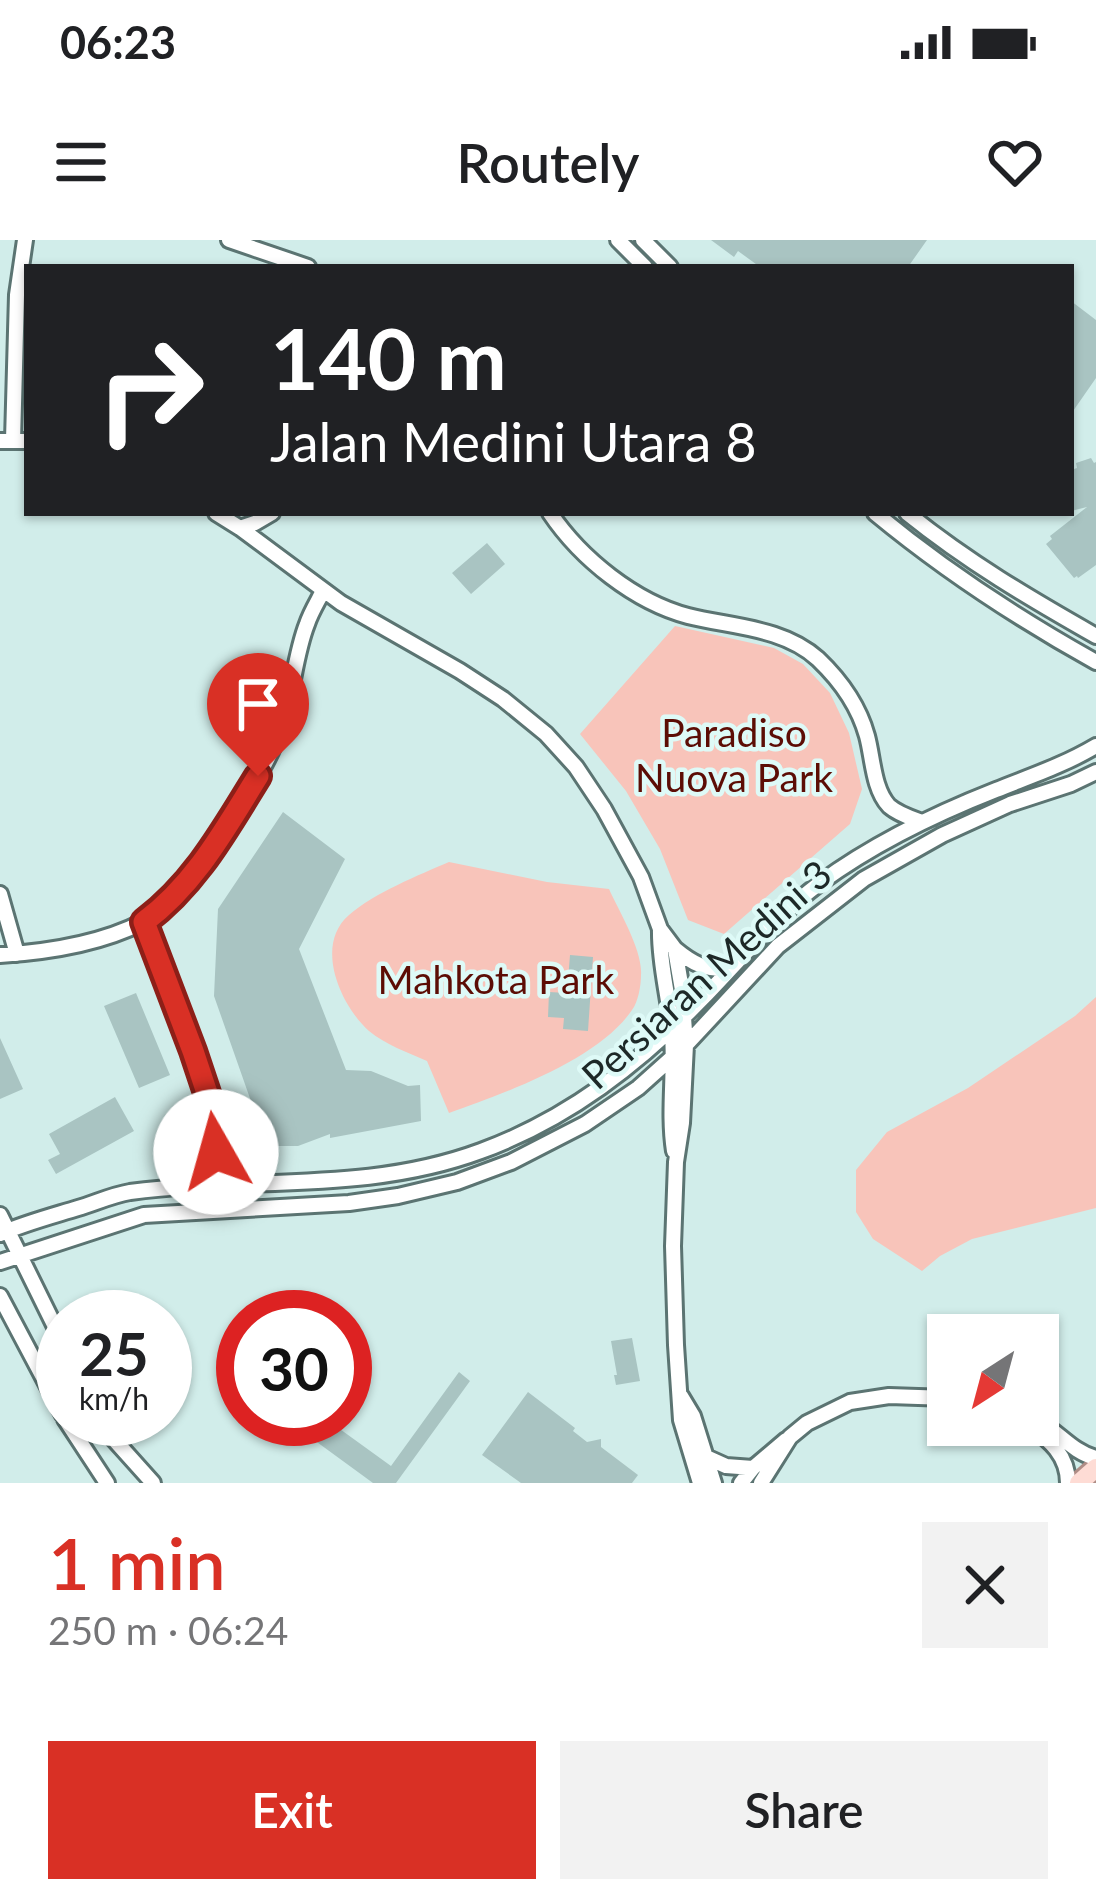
<!DOCTYPE html>
<html lang="en">
<head>
<meta charset="utf-8">
<style>
  body { margin:0; font-family:Lato,sans-serif; background:#f2f2f2; color:#202124; height:100vh; display:flex; flex-direction:column; font-size:45px; white-space:nowrap }
  * { box-sizing:border-box; margin:0 }
  p { font-size:39px; color:#757577 }
  .icon { flex:none; width:66px; height:66px; fill:none; stroke:currentColor; stroke-width:2; stroke-linecap:round; stroke-linejoin:round }
  .map { position:relative; height:1243px; overflow:hidden }
  .panel { display:flex; flex-direction:column; background:#fff; flex:1 }
  .panel>* { flex:none }
  .top-card { position:absolute; left:24px; top:24px; width:1050px; height:252px; border-radius:0px; box-shadow:0 3px 9px #0004; background:#202124; color:#fff; overflow:hidden }
  .needle { width:78px; rotate:216deg }
  .tools { position:absolute; left:927px; top:1074px; display:grid; gap:24px }
  .tools a { display:grid; place-items:center; width:132px; height:132px; border-radius:0px; background:#fff; box-shadow:0 3px 9px #0004; font-size:60px }
  .speed { position:absolute; left:36px; top:1050px; display:flex; gap:24px; font-size:60px; font-weight:700; text-align:center }
  .speed>* { display:grid; place-content:center; width:156px; height:156px; border-radius:50%; background:#fff; box-shadow:0 3px 9px #0004; line-height:1 }
  .speed small { font-size:30px; font-weight:400 }
  .speed .limit { border:18px solid #d22; background:#fff; color:#111 }
  .pin { position:absolute; display:grid; place-items:center; width:102px; height:102px; color:#fff; margin:-123px -51px; border-radius:50% 50% 50% 0; rotate:-45deg; box-shadow:0 0 12px #0007 }
  .pin .icon { rotate:45deg }
  .me { position:absolute; width:132px; margin:-66px; rotate:353deg; stroke-linejoin:round; filter:drop-shadow(0 0 9px #0008) }
  .turn { display:flex; align-items:center; gap:42px; height:252px; padding:0 48px; font-size:54px }
  .turn .icon { width:156px; height:156px; stroke-width:2.5 }
  .turn b { display:block; font-size:84px; line-height:102px }
  .round { display:grid; place-items:center; flex:none; width:126px; height:126px; border-radius:0px; background:#f2f2f2 }
  .summary { display:flex; align-items:center; justify-content:space-between; height:204px; padding:0 48px }
  h1 { font-size:72px; font-weight:600; line-height:90px; color:#d93025 }
  .cta { display:flex; gap:24px; margin-top:auto; padding:24px 48px }
  .cta a { flex:1; height:138px; border-radius:0px; background:#d93025; color:#fff; font-size:48px; font-weight:600; line-height:138px; text-align:center }
  .cta a+a { background:#f2f2f2; color:#202124 }
  .status { display:flex; justify-content:space-between; align-items:center; height:84px; padding:0 60px; background:#fff; direction:ltr }
  .status svg { height:33px; fill:currentColor }
  header { display:flex; justify-content:space-between; align-items:center; height:156px; padding:0 48px; background:#fff; font-size:54px; font-weight:600 }
  .map>svg:first-child { display:block }
  .green { fill:#f8c4ba }
  .building { fill:#a9c4c2 }
  .lines { fill:none; stroke-linecap:round; stroke-linejoin:round }
  .minor-casing { stroke:#5b7472; stroke-width:20 }
  .major-casing { stroke:#af8d86; stroke-width:24 }
  .minor { stroke:#fff; stroke-width:14 }
  .major { stroke:#fedcd5; stroke-width:18 }
  .route-casing { stroke:#8d1f18; stroke-width:30 }
  .route { stroke:#d93025; stroke-width:21 }
  .labels { text-anchor:middle; dominant-baseline:central; stroke-width:9; stroke-linejoin:round; paint-order:stroke }
  .park-label { font-size:39px; fill:#5c0d05; stroke:#defaf7 }
  .street-label { font-size:39px; fill:#1d2827; stroke:#defaf7 }
</style>
</head>
<body>
<div class="status"><b>06:23</b><svg viewBox="0 0 49 12"><path d="M0 12V9h3v3zM5 12V6h3v6zM10 12V3h3v9zM15 12V0h3v12zM26 1h20v11H26zM47 4h2v5h-2z"/></svg></div>
<header><svg class="icon" aria-label="menu" viewBox="0 0 24 24"><path d="M4 6h16M4 12h16M4 18h16"/></svg>Routely<svg class="icon" aria-label="heart" viewBox="0 0 24 24"><path d="M12 20l-8-8c-3-5 5-10 8-4 3-6 11-1 8 4z"/></svg></header>
<div class="map">
<svg width="1096" height="1243" viewBox="0 0 1096 1243">
  <rect width="100%" height="100%" fill="#d1edea"/>
  <path class="green" d="M 675,386 L 774,408 L 803,424 L 830,453 L 849,493 L 862,549 L 850,584 L 724,694 L 688,680 L 660,609 L 626,551 L 580,494 Z
    M 449,622 L 547,642 L 609,649 C 619,671 643,711 641,735 C 641,746 638,762 632,770 C 598,820 505,853 449,873 L 427,821 C 407,812 386,805 369,791 C 340,765 314,705 349,675 C 374,653 419,635 449,622 Z
    M 1096,757 L 1096,968 L 972,999 L 940,1016 L 922,1031 L 873,999 L 856,972 L 856,930 L 887,892 L 968,848 L 1075,776 Z"/>
  <path class="building" d="M 711,0 L 927,0 L 908,27 L 760,27 L 738,11 L 734,17 Z
    M 1071,61 L 1096,80 L 1096,138 L 1071,174 Z
    M 1091,218 L 1094,223 L 1096,222 L 1096,325 L 1078,338 L 1077,336 L 1074,338 L 1046,304 L 1052,299 L 1050,296 L 1087,267 L 1071,271 L 1071,230 L 1077,228 L 1076,223 Z
    M 487,303 L 505,324 L 471,354 L 452,333 Z
    M 283,572 L 345,619 L 299,709 L 346,830 L 371,831 L 408,846 L 420,845 L 421,881 L 330,898 L 330,894 L 298,906 L 274,906 L 265,901 L 214,756 L 218,669 Z
    M 570,715 L 593,717 L 588,791 L 563,789 L 564,778 L 548,777 L 549,752 L 567,753 Z
    M 136,753 L 170,835 L 139,848 L 104,766 Z
    M 0,798 L 23,849 L 0,859 Z
    M 115,857 L 134,891 L 56,934 L 48,920 L 60,914 L 49,894 Z
    M 632,1098 L 640,1141 L 616,1145 L 614,1135 L 617,1135 L 611,1101 Z
    M 459,1132 L 470,1141 L 396,1243 L 373,1243 L 310,1197 L 314,1191 L 297,1179 L 326,1179 L 391,1226 Z
    M 528,1152 L 575,1188 L 573,1191 L 587,1202 L 601,1199 L 601,1207 L 638,1235 L 632,1243 L 521,1243 L 482,1215 Z"/>
  <g class="lines">
    <g class="minor-casing">
      <path id="minor" d="M 229,0 L 308,27
        M 618,0 L 645,27
        M 643,0 L 670,27
        M 13,200 L 17,55 L 25,0
        M 0,201 L 27,201
        M 216,273 L 240,288 L 341,363 L 460,431 L 503,459 L 546,494 L 576,527 L 604,569 L 641,637 L 660,689 L 675,709 L 682,750 L 686,805 L 682,883 L 676,922 L 673,1006 L 676,1105 L 681,1180 L 700,1243
        M 550,273 C 581,319 635,362 688,376 C 731,387 783,387 818,419 C 840,440 859,467 867,496 C 873,518 873,549 889,566 C 898,574 911,578 922,582
        M 875,273 C 944,330 1017,378 1096,422
        M 907,273 C 968,322 1029,358 1096,396
        M 240,288 L 255,283 L 272,273
        M 0,654 L 17,714
        M 144,682 L 193,811 L 222,898 L 230,910 L 268,943
        M 660,689 C 659,725 670,759 672,795 C 675,834 668,872 674,911
        M 675,709 C 693,724 705,730 729,729
        M 0,715 C 47,712 100,704 143,682 C 183,662 208,615 231,579 C 249,551 269,522 280,490 C 293,456 294,417 307,384 C 311,372 318,361 323,351
        M 181,949 L 216,912 L 222,898
        M 0,975 L 63,1103
        M 0,994 C 25,983 52,976 78,968 C 95,963 112,955 130,952 C 249,936 365,954 481,911 C 568,879 639,824 703,758 C 741,719 776,676 820,643 C 873,604 935,574 996,550 C 1031,536 1064,525 1096,506
        M 0,1022 L 144,975 L 349,963 L 398,956 L 457,942 L 511,922 L 585,884 L 638,848 L 686,805 L 778,706 L 864,639 L 942,595 L 1010,564 L 1071,544 L 1096,532
        M 0,1056 L 63,1175
        M 681,1156 L 693,1176 L 714,1243
        M 65,1179 L 107,1243
        M 101,1179 L 110,1195 L 153,1243
        M 1038,1181 C 1059,1192 1072,1212 1096,1218
        M 1029,1185 C 1050,1200 1068,1216 1068,1243
        M 706,1217 L 726,1226 L 753,1228
        M 741,1243 L 753,1228 L 786,1200
        M 761,1243 L 790,1197 L 807,1183 L 850,1162 L 889,1156 L 948,1158"/>
    </g>
    <g class="major-casing">
      <path id="major" d="M 1079,1243 L 1096,1228"/>
    </g>
    <use href="#minor" class="minor"/>
    <use href="#major" class="major"/>
  </g>
  <g class="lines">
    <g class="route-casing">
      <path id="route" d="M 216,912 L 222,898 L 193,811 L 144,682 C 196,643 225,589 258,536"/>
    </g>
    <use href="#route" class="route"/>
  </g>
  <g class="labels">
    <g class="park-label">
      <text x="734" y="492">Paradiso<tspan x="734" dy="45">Nuova Park</tspan></text>
      <text x="496" y="739">Mahkota Park</text>
    </g>
    <g class="street-label">
      <text transform="translate(706 734) rotate(-42)">Persiaran Medini 3</text>
    </g>
  </g>
</svg>
<div class="tools">
<a><svg class="needle" viewBox="-14 -14 28 28"><path d="M0-13l5 13h-10z" fill="#e53935"/><path d="M0 13l5-13h-10z" fill="#757577"/></svg></a>
</div>
<div class="speed"><div>25<small>km/h</small></div><div class="limit">30</div></div>
<div class="pin" style="left:258px;top:536px;background:#d93025"><svg class="icon" aria-label="arrive" viewBox="0 0 24 24"><path d="M6 21V4h12l-3 4 3 4H6"/></svg></div>
<svg class="me" style="left:216px;top:912px" viewBox="-20 -20 40 40"><circle r="19" fill="#fff"/><path d="M0-13L10 11 0 6-10 11z" fill="#d93025"/></svg>
<div class="top-card">
<div class="turn"><svg class="icon" aria-label="right" viewBox="0 0 24 24"><path d="M7 20v-9h11M14 6l5 5-5 5"/></svg><div><b>140 m</b>Jalan Medini Utara 8</div></div>
</div>
</div>
<section class="panel">
<div class="summary"><div><h1>1 min</h1><p>250 m · 06:24</p></div><a class="round"><svg class="icon" aria-label="close" viewBox="0 0 24 24"><path d="M6 6l12 12M18 6L6 18"/></svg></a></div>
<div class="cta"><a>Exit</a><a>Share</a></div>
</section>
</body>
</html>
